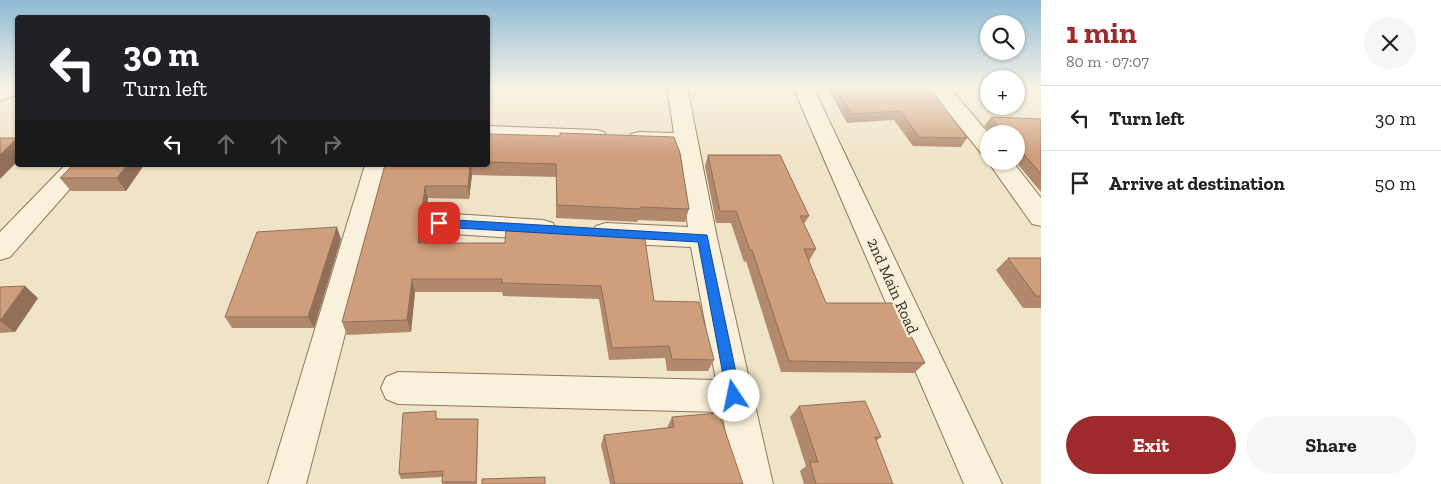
<!DOCTYPE html>
<html lang="en">
<head>
<meta charset="utf-8">
<style>
  body { margin:0; font-family:"Zilla Slab",serif; background:#f6f6f6; color:#222; height:100vh; display:flex; flex-direction:column; font-size:19px; white-space:nowrap }
  * { box-sizing:border-box; margin:0 }
  p { font-size:16px; color:#767676 }
  .icon { flex:none; width:28px; height:28px; fill:none; stroke:currentColor; stroke-width:2; stroke-linecap:round; stroke-linejoin:round }
  .map { position:relative; flex:1; overflow:hidden }
  .side { display:flex; flex-direction:column; background:#fff; width:400px }
  .side>* { flex:none }
  .hud { position:absolute; left:15px; top:15px; width:475px; height:152px; border-radius:5px; box-shadow:0 1px 4px #0004; background:#202124; color:#fff; overflow:hidden }
  .tools { position:absolute; left:980px; top:15px; display:grid; gap:10px }
  .tools a { display:grid; place-items:center; width:45px; height:45px; border-radius:50%; background:#fff; box-shadow:0 1px 4px #0004; font-size:25px }
  .pin { position:absolute; display:grid; place-items:center; width:42px; height:42px; color:#fff; margin:-21px; border-radius:10px; box-shadow:0 2px 8px #0006 }
  .me { position:absolute; width:55px; margin:-28px; rotate:349deg; stroke-linejoin:round; filter:drop-shadow(0 0 4px #0008) }
  .turn { display:flex; align-items:center; gap:18px; height:105px; padding:0 25px; font-size:22px }
  .turn .icon { width:65px; height:65px; stroke-width:2.5 }
  .turn b { display:block; font-size:35px; line-height:42px }
  .lanes { display:flex; align-items:center; height:48px; padding:0 25px; background:#0003; justify-content:center; gap:25px; direction:ltr }
  .lanes .off { opacity:.35 }
  .round { display:grid; place-items:center; flex:none; width:52px; height:52px; border-radius:26px; background:#f6f6f6 }
  .head { display:flex; align-items:center; justify-content:space-between; height:85px; padding:0 25px }
  h1 { font-size:30px; font-weight:700; line-height:38px; color:#9e2a2b }
  .button { display:flex; gap:10px; margin-top:auto; padding:10px 25px }
  .button a { flex:1; height:58px; border-radius:30px; background:#9e2a2b; color:#fff; font-size:20px; font-weight:700; line-height:58px; text-align:center }
  .button a+a { background:#f6f6f6; color:#222 }
  ul { padding:0; list-style:none }
  li { display:flex; align-items:center; gap:15px; height:65px; padding:0 25px; border-top:1px solid #e0e0e0 }
  li div { flex:1 }
  li b { display:block; font-size:19px }
  li em { font-style:normal }
  main { display:flex; flex:1; min-height:0 }
  .map>svg:first-child { display:block }
  .lines { fill:none; stroke-linecap:round; stroke-linejoin:round }
  .street-casing { stroke:#8d765c; stroke-width:2 }
  .street { fill:#faf1dc; fill-rule:evenodd }
  .wall { fill:#b2896c }
  .shaded-wall { fill:#916f58 }
  .building { fill:#cf9f7d; stroke:#916f58 }
  .route { fill:#1a73e8; stroke:#114b97 }
  .labels { text-anchor:middle; dominant-baseline:central; stroke-width:5; stroke-linejoin:round; paint-order:stroke }
  .street-label { font-size:16px; fill:#3d2e20; stroke:#f7eed8 }
</style>
</head>
<body>
<main>
<div class="map">
<svg width="1041" height="484" viewBox="0 0 1041 484">
  <rect width="100%" height="100%" fill="#f0e4c8"/>
  <g class="lines">
    <g class="street-casing">
      <path id="street" d="M 0,87 L 18,87 L 18,94 L 0,101 Z
        M 667,87 L 687,87 L 717,238 L 773,484 L 735,484 L 722,412 L 398,404 L 386,399 L 381,388 L 386,377 L 398,372 L 716,380 L 691,247 L 606,243 L 596,240 L 592,233 L 596,226 L 606,223 L 688,227 L 676,148 L 631,144 L 628,139 L 631,134 L 639,132 L 674,133 Z
        M 793,87 L 813,87 L 1002,484 L 964,484 Z
        M 928,87 L 949,87 L 989,134 L 989,155 L 981,153 Z
        M 488,126 L 596,130 L 604,132 L 607,137 L 604,142 L 596,144 L 488,140 Z
        M 989,158 L 989,161 L 1012,161 L 1041,198 L 1041,226 L 1032,224 L 991,166 L 987,161 Z
        M 65,165 L 91,165 L 10,257 L 0,260 L 0,232 Z
        M 365,165 L 389,165 L 306,484 L 268,484 Z
        M 439,213 L 543,220 L 553,223 L 556,230 L 553,237 L 543,240 L 439,233 L 430,230 L 426,223 L 430,216 Z"/>
    </g>
    <use href="#street" class="street"/>
  </g>
  <path class="wall" d="M 827,87 L 929,87 L 967,138 L 961,147 L 913,146 L 894,120 L 847,123 Z
    M 991,117 L 1041,119 L 1041,192 L 1015,161 L 1016,161 L 1016,134 L 991,134 L 984,126 Z
    M 488,134 L 689,209 L 685,222 L 638,220 L 637,222 L 556,218 L 556,177 L 472,175 L 469,199 L 428,198 L 422,243 L 505,243 L 654,301 L 714,360 L 708,371 L 667,371 L 665,358 L 609,360 L 599,299 L 503,296 L 502,292 L 415,292 L 411,332 L 347,335 L 342,322 L 385,165 L 488,165 Z
    M 708,155 L 809,216 L 804,224 L 816,249 L 809,261 L 826,303 L 925,363 L 914,373 L 781,372 L 746,261 L 744,262 L 731,223 L 716,223 L 705,166 Z
    M 73,165 L 144,165 L 126,191 L 71,191 L 60,178 Z
    M 341,239 L 314,328 L 232,328 L 225,317 Z
    M 1008,258 L 1041,258 L 1041,308 L 1023,308 L 996,270 Z
    M 0,287 L 38,298 L 15,332 L 0,333 Z
    M 799,406 L 881,437 L 876,441 L 893,484 L 804,484 L 800,471 L 806,466 L 790,417 Z
    M 438,417 L 438,419 L 478,419 L 478,424 L 477,484 L 442,484 L 442,477 L 401,479 L 399,474 Z
    M 672,417 L 743,484 L 610,484 L 601,445 L 604,435 L 667,428 Z"/>
  <path class="shaded-wall" d="M 17,138 L 18,139 L 18,161 L 0,179 L 0,155 Z
    M 127,165 L 144,165 L 126,191 L 117,178 Z
    M 470,165 L 471,165 L 472,175 L 469,199 L 468,186 Z
    M 425,186 L 428,198 L 420,256 L 418,243 Z
    M 337,227 L 341,239 L 314,328 L 308,317 Z
    M 412,279 L 415,292 L 411,332 L 407,320 Z
    M 25,286 L 38,298 L 15,332 L 0,321 Z"/>
  <path class="building" d="M 836,87 L 929,87 L 967,138 L 919,137 L 900,111 L 852,114 Z
    M 991,117 L 1041,119 L 1041,174 L 1021,151 L 1016,148 L 1016,134 L 997,134 L 997,125 Z
    M 560,133 L 674,137 L 680,153 L 689,209 L 640,207 L 640,209 L 557,205 L 556,164 L 488,162 L 488,134 L 560,136 Z
    M 0,138 L 17,138 L 0,155 Z
    M 708,155 L 780,155 L 809,216 L 800,216 L 816,249 L 804,249 L 826,303 L 894,303 L 925,363 L 789,361 L 752,250 L 750,250 L 736,211 L 720,211 Z
    M 73,165 L 127,165 L 117,178 L 60,178 Z
    M 385,165 L 470,165 L 468,186 L 425,186 L 418,243 L 505,243 L 506,226 L 644,233 L 654,301 L 699,302 L 714,360 L 672,359 L 669,346 L 612,348 L 601,286 L 502,283 L 502,279 L 412,279 L 407,320 L 342,322 Z
    M 337,227 L 308,317 L 225,317 L 257,232 Z
    M 1008,258 L 1041,258 L 1041,296 L 1036,296 Z
    M 25,286 L 0,321 L 0,287 Z
    M 865,401 L 881,437 L 875,437 L 893,484 L 816,484 L 810,462 L 818,462 L 799,406 Z
    M 436,411 L 436,419 L 478,419 L 476,482 L 442,482 L 443,471 L 399,474 L 403,413 Z
    M 719,413 L 743,484 L 615,484 L 604,435 L 674,427 L 672,417 Z
    M 545,477 L 545,484 L 482,484 L 482,479 Z"/>
  <linearGradient id="sky" x2="0" y2="1"><stop stop-color="#8fbad6"/><stop offset="0.56" stop-color="#f8f3e6"/><stop offset="1" stop-color="#f8f3e6" stop-opacity="0"/></linearGradient>
  <rect width="1041" height="155" fill="url(#sky)"/>
  <path class="route" d="M 439,219 L 707,235 L 741,396 L 739,401 L 734,403 L 729,401 L 727,396 L 698,242 L 439,227 L 433,223 Z"/>
  <g class="labels">
    <g class="street-label">
      <text transform="translate(893 286) rotate(66)">2nd Main Road</text>
    </g>
  </g>
</svg>
<div class="tools">
<a><svg class="icon" aria-label="search" viewBox="0 0 24 24"><circle cx="10" cy="10" r="6"/><path d="M15 15l6 6"/></svg></a>
<a>+</a>
<a>−</a>
</div>
<div class="pin" style="left:439px;top:223px;background:#d93025"><svg class="icon" aria-label="arrive" viewBox="0 0 24 24"><path d="M6 21V4h12l-3 4 3 4H6"/></svg></div>
<svg class="me" style="left:734px;top:396px" viewBox="-20 -20 40 40"><circle r="19" fill="#fff"/><path d="M0-13L10 11 0 6-10 11z" fill="#1a73e8"/></svg>
<div class="hud">
<div class="turn"><svg class="icon" aria-label="left" viewBox="0 0 24 24"><path d="M17 20v-9H6M10 6l-5 5 5 5"/></svg><div><b>30 m</b>Turn left</div></div>
<div class="lanes"><svg class="icon" aria-label="left" viewBox="0 0 24 24"><path d="M17 20v-9H6M10 6l-5 5 5 5"/></svg><svg class="icon off" aria-label="ahead" viewBox="0 0 24 24"><path d="M12 20V5M6 11l6-6 6 6"/></svg><svg class="icon off" aria-label="ahead" viewBox="0 0 24 24"><path d="M12 20V5M6 11l6-6 6 6"/></svg><svg class="icon off" aria-label="right" viewBox="0 0 24 24"><path d="M7 20v-9h11M14 6l5 5-5 5"/></svg></div>
</div>
</div>
<section class="side">
<div class="head"><div><h1>1 min</h1><p>80 m · 07:07</p></div><a class="round"><svg class="icon" aria-label="close" viewBox="0 0 24 24"><path d="M6 6l12 12M18 6L6 18"/></svg></a></div>
<ul>
<li><svg class="icon" aria-label="left" viewBox="0 0 24 24"><path d="M17 20v-9H6M10 6l-5 5 5 5"/></svg><div><b>Turn left</b></div><em>30 m</em></li>
<li><svg class="icon" aria-label="arrive" viewBox="0 0 24 24"><path d="M6 21V4h12l-3 4 3 4H6"/></svg><div><b>Arrive at destination</b></div><em>50 m</em></li>
</ul>
<div class="button"><a>Exit</a><a>Share</a></div>
</section>
</main>
</body>
</html>
